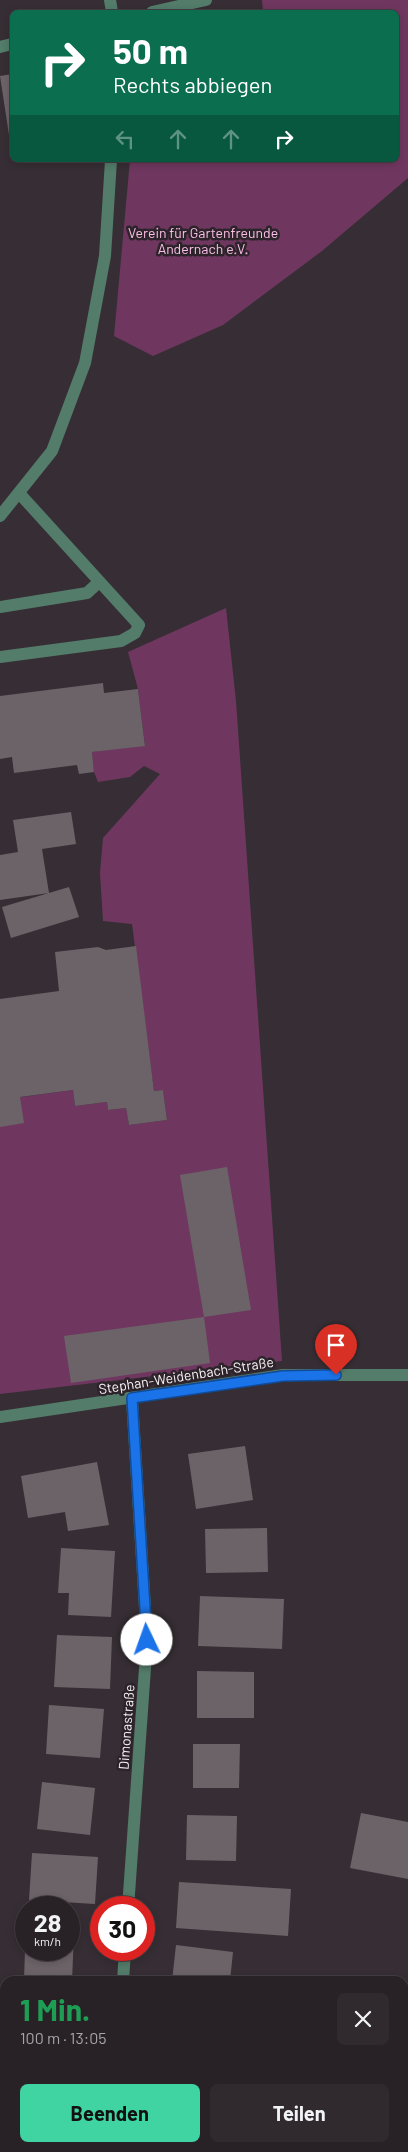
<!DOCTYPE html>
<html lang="de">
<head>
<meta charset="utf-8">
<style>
  body { margin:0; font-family:Barlow,sans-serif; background:#302a2f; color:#f1f3f6; height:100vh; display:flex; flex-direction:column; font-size:19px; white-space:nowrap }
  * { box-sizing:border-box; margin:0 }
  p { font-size:16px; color:#a5a4a7 }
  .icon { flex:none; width:28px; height:28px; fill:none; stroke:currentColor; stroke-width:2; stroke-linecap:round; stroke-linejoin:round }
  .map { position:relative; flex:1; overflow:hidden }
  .side { position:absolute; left:0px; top:1976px; width:409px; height:176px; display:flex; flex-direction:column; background:#282227; border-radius:15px 15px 0 0; box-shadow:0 2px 8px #0003,0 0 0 1px #443f44 }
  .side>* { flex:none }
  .banner { position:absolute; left:10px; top:10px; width:389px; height:152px; border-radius:8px; box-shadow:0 2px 8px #0003,0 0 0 1px #443f44; background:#0b6e4f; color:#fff; overflow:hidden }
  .speed { position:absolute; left:15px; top:1896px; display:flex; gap:10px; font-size:25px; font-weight:700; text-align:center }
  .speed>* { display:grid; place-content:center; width:65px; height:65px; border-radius:50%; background:#282227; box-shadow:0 2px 8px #0003,0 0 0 1px #443f44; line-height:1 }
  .speed small { font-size:12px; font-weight:400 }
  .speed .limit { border:8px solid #d22; background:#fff; color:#111 }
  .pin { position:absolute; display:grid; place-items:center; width:42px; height:42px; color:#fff; margin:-51px -21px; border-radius:50% 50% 50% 0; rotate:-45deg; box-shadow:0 0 5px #0007 }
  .pin .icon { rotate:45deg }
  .me { position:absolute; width:55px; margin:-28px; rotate:357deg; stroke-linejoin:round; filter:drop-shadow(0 0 4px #0008) }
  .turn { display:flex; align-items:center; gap:18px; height:105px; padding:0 20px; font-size:22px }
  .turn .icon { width:65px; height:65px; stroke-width:2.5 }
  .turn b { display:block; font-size:35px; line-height:42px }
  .lanes { display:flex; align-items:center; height:48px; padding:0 20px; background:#0003; justify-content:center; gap:25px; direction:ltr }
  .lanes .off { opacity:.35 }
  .round { display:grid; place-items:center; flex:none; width:52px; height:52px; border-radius:8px; background:#302a2f }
  .headline { display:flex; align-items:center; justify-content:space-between; height:85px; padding:0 20px }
  h1 { font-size:30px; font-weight:700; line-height:38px; color:#1e9e55 }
  .action { display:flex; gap:10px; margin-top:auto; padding:10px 20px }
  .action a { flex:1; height:58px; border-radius:8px; background:#40d4a2; color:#111; font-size:20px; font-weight:700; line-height:58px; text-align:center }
  .action a+a { background:#302a2f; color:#f1f3f6 }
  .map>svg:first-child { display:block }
  .green { fill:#6f375f }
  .building { fill:#6c6369 }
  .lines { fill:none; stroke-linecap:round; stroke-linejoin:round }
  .service { stroke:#537c6a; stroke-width:12 }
  .minor { stroke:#537c6a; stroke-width:12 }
  .route-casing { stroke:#114b97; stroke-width:12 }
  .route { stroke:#1a73e8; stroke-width:9 }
  .labels { text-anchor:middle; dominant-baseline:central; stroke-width:5; stroke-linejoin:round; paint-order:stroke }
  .park-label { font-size:14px; fill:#fdbfe8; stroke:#2c242a }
  .street-label { font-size:14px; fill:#f8f2f6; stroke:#2c242a }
</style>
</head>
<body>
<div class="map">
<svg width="408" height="2152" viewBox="0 0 408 2152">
  <rect width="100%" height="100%" fill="#362e34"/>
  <path class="green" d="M 262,0 L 408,0 L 408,178 L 322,251 L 223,325 L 153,356 L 114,336 L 130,160 L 396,160 L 396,12 L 263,12 Z
    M 226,608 L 236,701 L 282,1361 L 0,1394 L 0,1100 L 73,1090 L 75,1106 L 107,1102 L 108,1110 L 126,1108 L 129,1125 L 167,1120 L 163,1090 L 154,1091 L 132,924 L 103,921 L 100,873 L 103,838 L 160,774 L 144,766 L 130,777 L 98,782 L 94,772 L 92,752 L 145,745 L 138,689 L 128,652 Z"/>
  <path class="building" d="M 12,74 L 12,135 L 9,135 L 0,76 Z
    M 103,683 L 104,693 L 138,689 L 145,746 L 92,752 L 94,772 L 79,774 L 77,765 L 14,773 L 12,757 L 0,759 L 0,696 Z
    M 71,812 L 76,844 L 42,849 L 49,893 L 0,900 L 0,855 L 18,852 L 13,820 Z
    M 69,887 L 79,917 L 11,938 L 2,907 Z
    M 136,946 L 154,1091 L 163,1090 L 167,1120 L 129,1125 L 126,1108 L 108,1110 L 107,1102 L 75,1106 L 73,1090 L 20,1097 L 24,1123 L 0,1127 L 0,999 L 59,991 L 55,952 L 98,947 L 106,950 Z
    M 227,1167 L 251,1310 L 204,1317 L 180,1175 Z
    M 204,1317 L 210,1363 L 71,1383 L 64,1336 Z
    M 245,1446 L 253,1500 L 196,1509 L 188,1454 Z
    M 97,1462 L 109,1525 L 68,1531 L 65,1512 L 28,1518 L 21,1476 Z
    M 267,1528 L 268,1572 L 206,1573 L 205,1529 Z
    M 61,1548 L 115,1551 L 111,1617 L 68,1615 L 69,1593 L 58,1593 Z
    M 200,1596 L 284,1599 L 282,1649 L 198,1646 Z
    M 57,1635 L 112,1637 L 110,1689 L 54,1687 Z
    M 197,1671 L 254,1672 L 254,1718 L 197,1718 Z
    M 49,1705 L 104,1709 L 100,1758 L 46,1754 Z
    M 193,1744 L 240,1744 L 239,1788 L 193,1788 Z
    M 42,1782 L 95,1788 L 90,1835 L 37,1829 Z
    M 361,1813 L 408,1822 L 408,1879 L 350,1868 Z
    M 187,1815 L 237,1816 L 236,1861 L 186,1860 Z
    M 32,1853 L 98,1857 L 95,1904 L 29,1900 Z
    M 179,1882 L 291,1889 L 288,1936 L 176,1928 Z
    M 69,1934 L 74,1934 L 72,1981 L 24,1980 L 25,1950 L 69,1950 Z
    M 176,1945 L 233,1952 L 230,1981 L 172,1981 Z
    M 1,2102 L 5,2103 L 5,2148 L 62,2148 L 62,2152 L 0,2152 Z
    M 160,2148 L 214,2148 L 213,2152 L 160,2152 Z"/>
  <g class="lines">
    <path class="service" d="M 0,607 L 87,593 L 99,582
      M 0,657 L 121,641 L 135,633 L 139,625 L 19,493"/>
    <path class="minor" d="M 110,0 L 112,12
      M 152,12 L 206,0
      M 0,47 L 12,44
      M 0,516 L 52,451 L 85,363 L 105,256 L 111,160
      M 0,1417 L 283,1375 L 408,1375
      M 128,1908 L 147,1640 L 132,1399
      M 123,1981 L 125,1950
      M 100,2152 L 101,2148"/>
  </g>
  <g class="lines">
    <g class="route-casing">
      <path id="route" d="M 147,1640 L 132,1398 L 283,1376 L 336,1375"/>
    </g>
    <use href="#route" class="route"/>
  </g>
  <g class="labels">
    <g class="park-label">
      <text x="203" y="232">Verein für Gartenfreunde<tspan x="203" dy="16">Andernach e.V.</tspan></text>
    </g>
    <g class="street-label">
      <text transform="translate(186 1375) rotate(-9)">Stephan-Weidenbach-Straße</text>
      <text transform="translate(126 1727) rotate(-86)">Dimonastraße</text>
    </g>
  </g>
</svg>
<div class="speed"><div>28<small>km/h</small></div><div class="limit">30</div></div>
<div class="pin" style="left:336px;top:1375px;background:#d93025"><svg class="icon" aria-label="arrive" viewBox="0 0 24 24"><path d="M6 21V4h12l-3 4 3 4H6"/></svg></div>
<svg class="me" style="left:147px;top:1640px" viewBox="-20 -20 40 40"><circle r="19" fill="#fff"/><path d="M0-13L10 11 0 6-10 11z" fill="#1a73e8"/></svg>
<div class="banner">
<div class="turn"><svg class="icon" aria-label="right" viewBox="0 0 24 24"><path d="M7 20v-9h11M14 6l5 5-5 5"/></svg><div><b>50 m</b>Rechts abbiegen</div></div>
<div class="lanes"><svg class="icon off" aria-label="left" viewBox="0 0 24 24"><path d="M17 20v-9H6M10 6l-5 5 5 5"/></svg><svg class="icon off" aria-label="ahead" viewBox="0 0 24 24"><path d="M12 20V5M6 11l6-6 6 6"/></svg><svg class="icon off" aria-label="ahead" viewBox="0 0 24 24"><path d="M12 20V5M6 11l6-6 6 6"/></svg><svg class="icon" aria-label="right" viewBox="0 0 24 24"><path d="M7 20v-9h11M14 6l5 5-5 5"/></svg></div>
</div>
<section class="side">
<div class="headline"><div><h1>1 Min.</h1><p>100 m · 13:05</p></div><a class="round"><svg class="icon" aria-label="close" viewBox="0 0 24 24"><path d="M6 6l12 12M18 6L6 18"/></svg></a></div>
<div class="action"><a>Beenden</a><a>Teilen</a></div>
</section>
</div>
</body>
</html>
